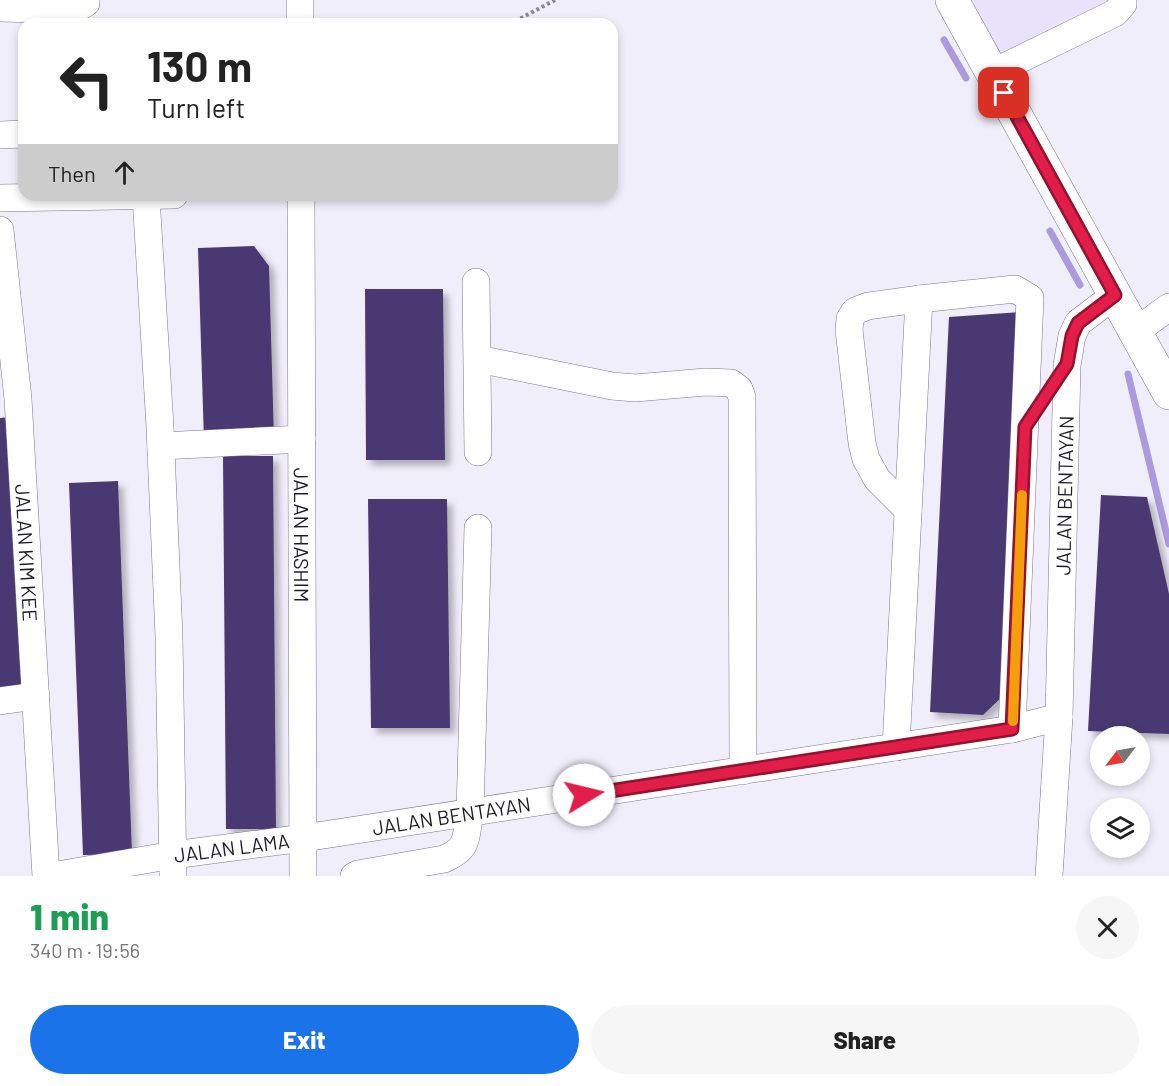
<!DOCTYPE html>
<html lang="en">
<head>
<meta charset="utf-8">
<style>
  body { margin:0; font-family:Barlow,sans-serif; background:#f6f6f6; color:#222; height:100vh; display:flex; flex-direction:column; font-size:22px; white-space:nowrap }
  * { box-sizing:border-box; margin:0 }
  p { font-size:20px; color:#767676 }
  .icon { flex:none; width:33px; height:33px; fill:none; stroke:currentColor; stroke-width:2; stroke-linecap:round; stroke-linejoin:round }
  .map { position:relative; height:876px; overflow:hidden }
  .drawer { display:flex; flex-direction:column; background:#fff; flex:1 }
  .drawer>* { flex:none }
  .top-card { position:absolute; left:18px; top:18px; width:600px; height:183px; border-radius:18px; box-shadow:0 3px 9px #0003; background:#fff; color:#222; overflow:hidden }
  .needle { width:39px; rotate:238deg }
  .controls { position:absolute; left:1090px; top:726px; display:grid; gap:12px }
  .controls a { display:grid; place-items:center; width:60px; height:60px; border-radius:50%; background:#fff; box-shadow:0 3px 9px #0003; font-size:30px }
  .pin { position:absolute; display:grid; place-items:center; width:51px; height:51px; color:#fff; margin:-26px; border-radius:12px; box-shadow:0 3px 9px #0006 }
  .me { position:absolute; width:66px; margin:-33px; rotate:81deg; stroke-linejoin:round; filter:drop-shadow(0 0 4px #0008) }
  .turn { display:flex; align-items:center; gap:21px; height:126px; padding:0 30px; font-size:27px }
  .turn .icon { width:78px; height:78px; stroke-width:2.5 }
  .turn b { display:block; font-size:42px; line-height:51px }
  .then { display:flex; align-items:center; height:57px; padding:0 30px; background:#0003; gap:12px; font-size:22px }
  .round { display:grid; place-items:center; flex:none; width:63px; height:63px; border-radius:32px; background:#f6f6f6 }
  .head { display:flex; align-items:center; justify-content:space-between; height:102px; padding:0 30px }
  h1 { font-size:36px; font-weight:800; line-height:45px; color:#1e9e55 }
  .primary-button { display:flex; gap:12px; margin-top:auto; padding:12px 30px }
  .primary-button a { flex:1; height:69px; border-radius:36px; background:#1a73e8; color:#fff; font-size:24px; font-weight:800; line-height:69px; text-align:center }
  .primary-button a+a { background:#f6f6f6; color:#222 }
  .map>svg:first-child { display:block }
  .built { fill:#e8e3fb }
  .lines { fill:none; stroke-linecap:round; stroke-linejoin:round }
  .stream { stroke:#ab9adc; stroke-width:7 }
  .building { fill:#4a3972; filter:url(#shadow) }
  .minor-casing { stroke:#7b7591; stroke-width:28 }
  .major-casing { stroke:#7b7591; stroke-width:34 }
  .path { stroke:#8a8793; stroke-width:4; stroke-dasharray:3 3; stroke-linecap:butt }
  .minor { stroke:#fff; stroke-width:27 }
  .major { stroke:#fff; stroke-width:33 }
  .route-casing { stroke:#92132f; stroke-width:15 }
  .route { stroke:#e11d48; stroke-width:10 }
  .slow { stroke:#f59e0b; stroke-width:10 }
  .labels { text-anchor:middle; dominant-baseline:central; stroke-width:6; stroke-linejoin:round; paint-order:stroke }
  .street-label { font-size:20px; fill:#1d1b26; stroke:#fff }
</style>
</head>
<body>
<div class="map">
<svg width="1169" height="876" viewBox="0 0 1169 876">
  <defs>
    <filter id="shadow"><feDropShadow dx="5.5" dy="5.5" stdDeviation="3" flood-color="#0004"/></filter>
  </defs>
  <rect width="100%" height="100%" fill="#f1eefb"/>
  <path class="built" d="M 966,0 L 1128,0 L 1006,73 Z"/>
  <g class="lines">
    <path class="stream" d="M 944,40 L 966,78
      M 1050,231 L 1080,285
      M 1128,374 L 1169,544"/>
  </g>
  <path class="building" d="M 254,246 L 269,266 L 274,439 L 204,441 L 198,248 Z
    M 365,289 L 443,289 L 445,460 L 366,460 Z
    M 1021,312 L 1003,696 L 983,715 L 930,712 L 949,317 Z
    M 9,417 L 24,695 L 0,699 L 0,418 Z
    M 223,456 L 273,456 L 276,829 L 226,829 Z
    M 118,481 L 132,854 L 83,855 L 69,483 Z
    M 1101,495 L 1147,497 L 1169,594 L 1169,734 L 1088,731 Z
    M 368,499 L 447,499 L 450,728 L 371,728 Z"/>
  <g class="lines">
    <g class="minor-casing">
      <g id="minor">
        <path d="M 300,0 L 300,24"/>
        <path d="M 0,8 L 74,10 L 86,3 L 86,0"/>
        <path d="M 992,73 L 1115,13 L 1123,4 L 1123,0"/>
        <path d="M 0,135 L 24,134"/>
        <path id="s1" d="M 301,195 L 303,876"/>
        <path d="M 146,196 L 160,427 L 169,637 L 173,876"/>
        <path d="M 0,198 L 174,195"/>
        <path id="s2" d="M 0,230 L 18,399 L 46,876"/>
        <path d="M 476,282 L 478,452"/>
        <path d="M 1135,332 L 1169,307"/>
        <path d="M 478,359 L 612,386 L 635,388 L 706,382 L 731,383 L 739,389 L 742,397 L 743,771"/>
        <path d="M 161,446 L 302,439"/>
        <path d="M 908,510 L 877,479 L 866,459 L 862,443 L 849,330 L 850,319 L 855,311 L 868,306 L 919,299 L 1015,289 L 1030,298 L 1012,729"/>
        <path d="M 0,701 L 36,696"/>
        <path d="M 896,747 L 919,299"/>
        <path id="s3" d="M 52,876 L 173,855 L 304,838 L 1012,729 L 1059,717"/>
        <path d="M 354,876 L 358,874 L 444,859 C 470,848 465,838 470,812 L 478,528"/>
        <path id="s4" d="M 1049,876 L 1059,717 L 1067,365 L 1072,336 L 1078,323 L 1115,295"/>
      </g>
    </g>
    <g class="major-casing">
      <path id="major" d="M 952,0 L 1169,393"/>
    </g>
    <path class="path" d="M 510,24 L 555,0"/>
    <use href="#minor" class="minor"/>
    <use href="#major" class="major"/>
  </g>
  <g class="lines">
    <g class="route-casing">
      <path id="route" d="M 584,795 L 1012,729 L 1025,427 L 1067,364 L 1072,336 L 1078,323 L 1115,295 L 1004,93"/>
    </g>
    <use href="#route" class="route"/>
    <path class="slow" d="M 1013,721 L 1022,495"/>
  </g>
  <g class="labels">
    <g class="street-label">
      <text stroke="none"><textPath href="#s4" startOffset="381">JALAN BENTAYAN</textPath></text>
      <text stroke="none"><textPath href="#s1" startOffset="340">JALAN HASHIM</textPath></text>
      <text stroke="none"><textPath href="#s2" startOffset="324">JALAN KIM KEE</textPath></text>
      <text stroke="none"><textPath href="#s3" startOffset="404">JALAN BENTAYAN</textPath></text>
      <text stroke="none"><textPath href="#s3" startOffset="182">JALAN LAMA</textPath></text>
    </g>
  </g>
</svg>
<div class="controls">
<a><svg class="needle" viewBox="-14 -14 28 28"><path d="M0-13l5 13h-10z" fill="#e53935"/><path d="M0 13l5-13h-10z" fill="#767676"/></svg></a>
<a><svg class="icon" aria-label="layers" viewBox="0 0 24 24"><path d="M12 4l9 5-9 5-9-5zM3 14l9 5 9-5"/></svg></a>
</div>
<div class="pin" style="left:1004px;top:93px;background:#d93025"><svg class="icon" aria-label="arrive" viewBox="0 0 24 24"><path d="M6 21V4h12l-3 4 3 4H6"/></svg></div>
<svg class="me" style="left:584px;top:795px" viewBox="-20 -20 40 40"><circle r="19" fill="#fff"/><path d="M0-13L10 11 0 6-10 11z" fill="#e11d48"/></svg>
<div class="top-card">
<div class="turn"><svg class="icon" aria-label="left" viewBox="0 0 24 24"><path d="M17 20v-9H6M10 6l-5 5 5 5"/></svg><div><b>130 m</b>Turn left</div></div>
<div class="then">Then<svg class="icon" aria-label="ahead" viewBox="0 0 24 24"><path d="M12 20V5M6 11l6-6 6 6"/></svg></div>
</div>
</div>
<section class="drawer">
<div class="head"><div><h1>1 min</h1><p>340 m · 19:56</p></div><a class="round"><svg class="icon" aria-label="close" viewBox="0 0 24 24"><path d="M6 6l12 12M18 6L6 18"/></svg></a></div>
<div class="primary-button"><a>Exit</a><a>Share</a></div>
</section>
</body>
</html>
